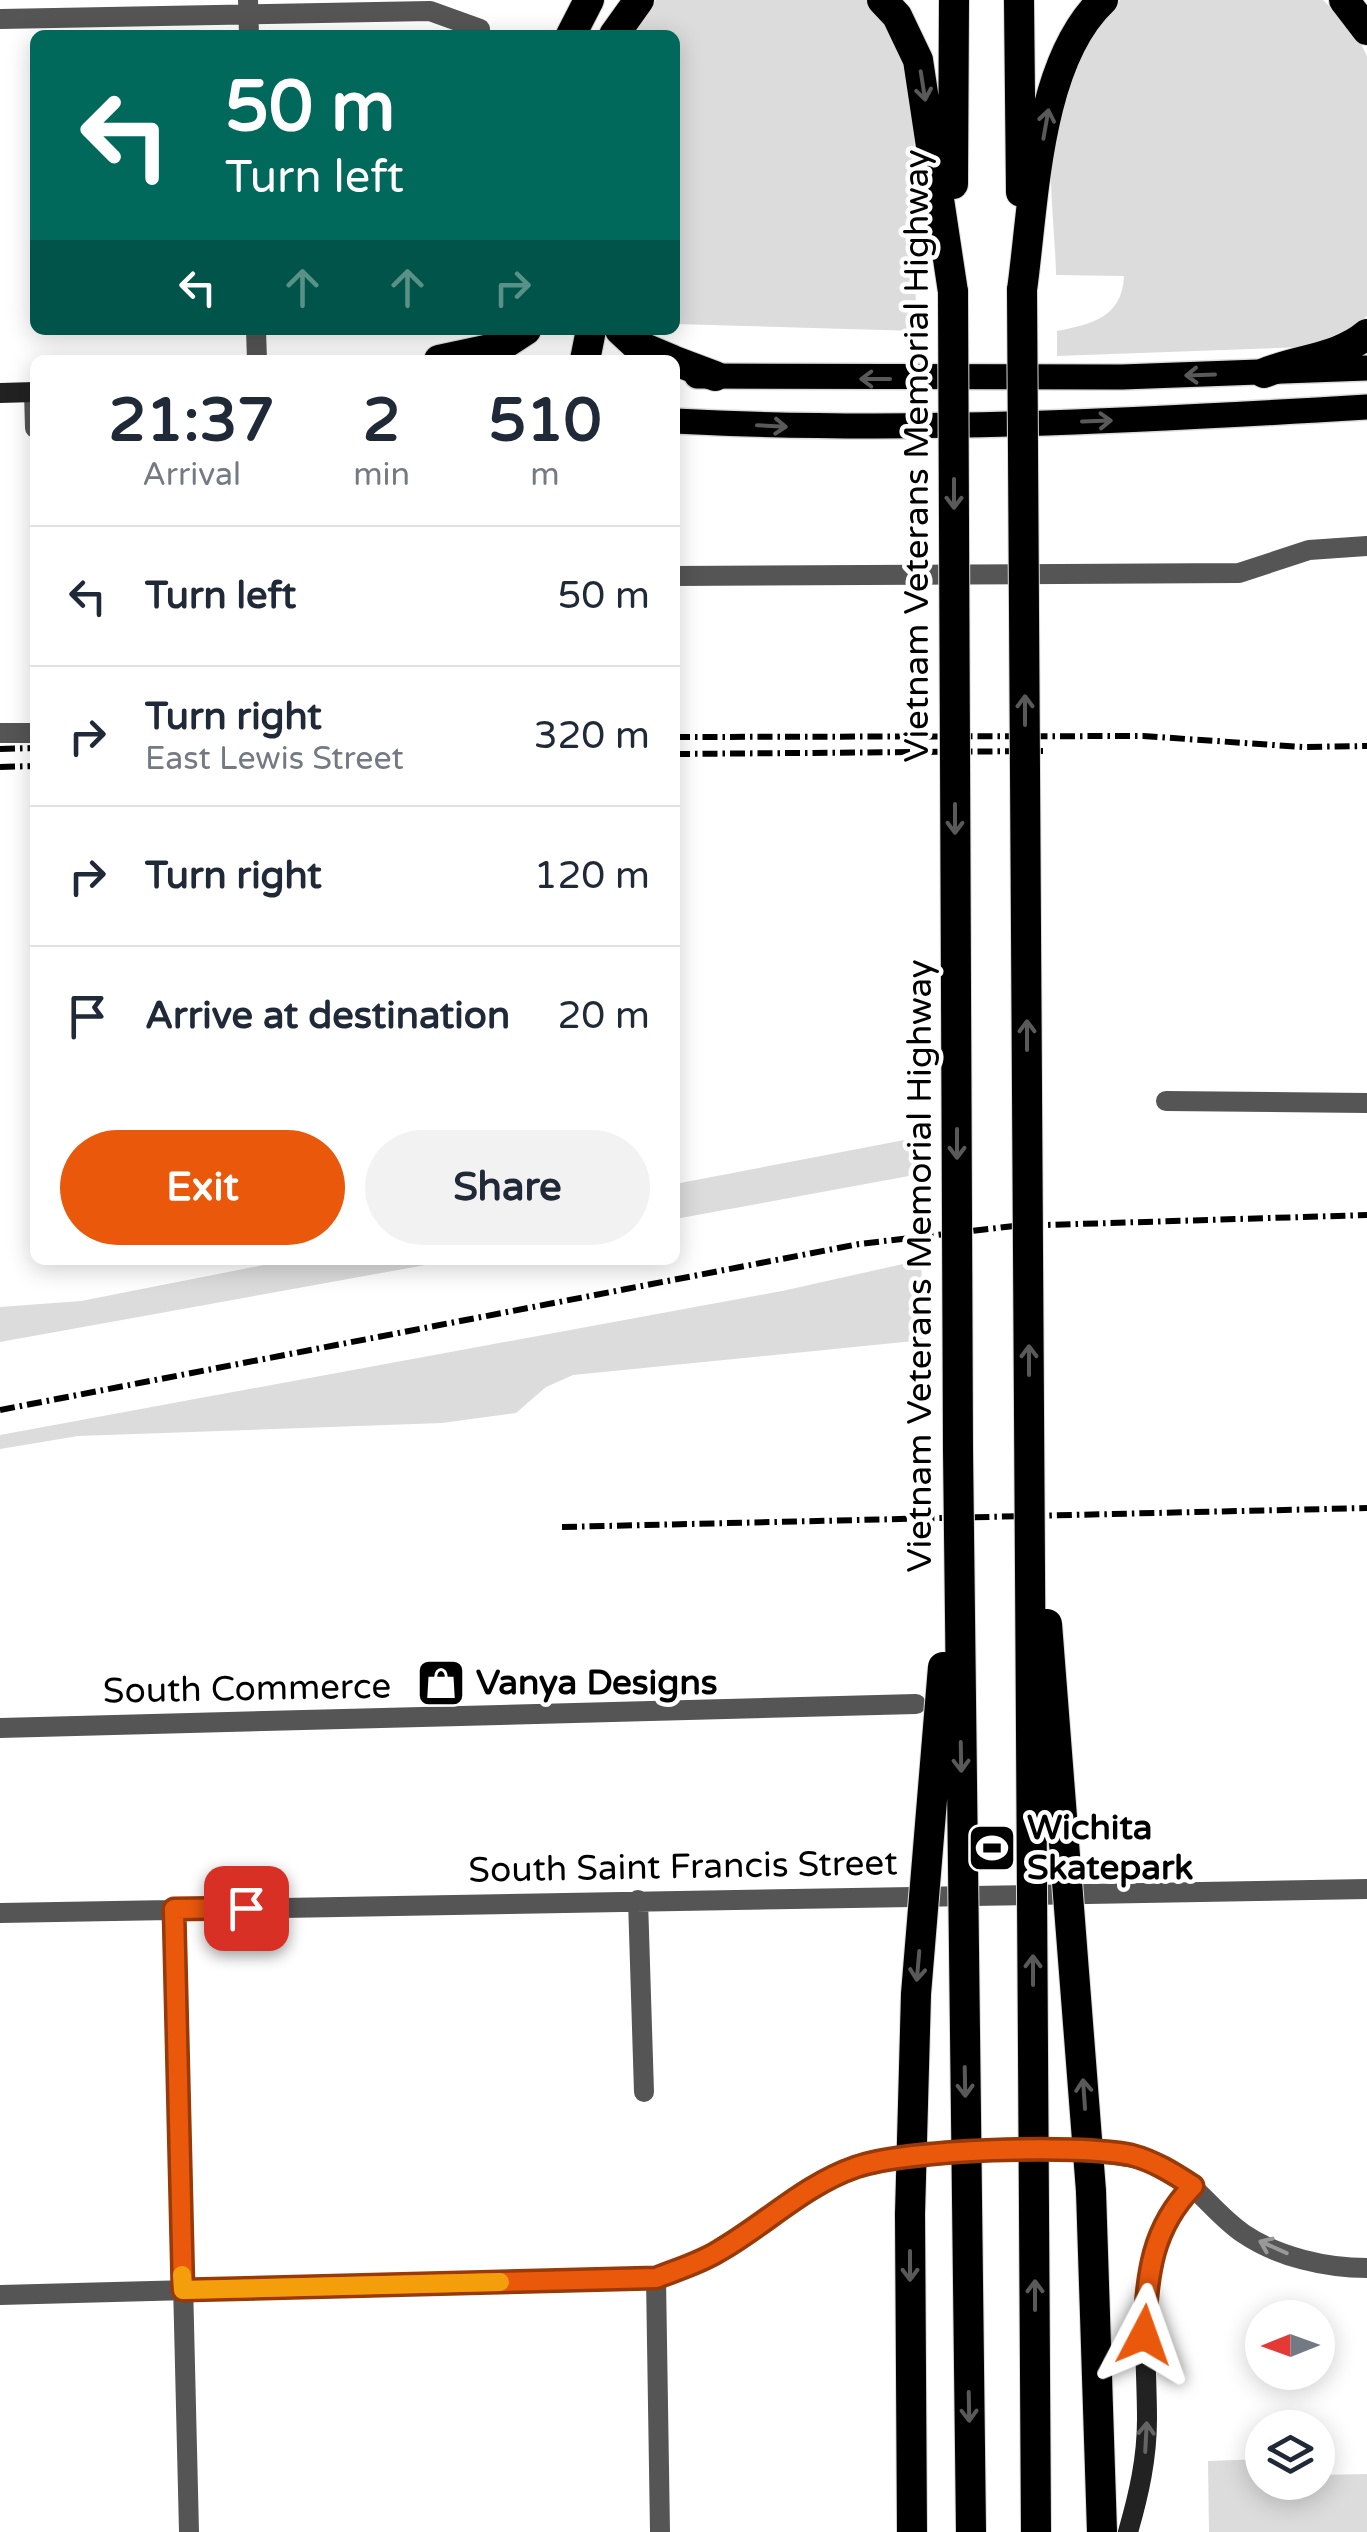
<!DOCTYPE html>
<html lang="en">
<head>
<meta charset="utf-8">
<style>
  body { margin:0; font-family:"Varela Round",sans-serif; background:#f2f2f3; color:#1f2937; height:100vh; display:flex; flex-direction:column; font-size:38px; white-space:nowrap }
  * { box-sizing:border-box; margin:0 }
  p { font-size:32px; color:#747a83 }
  .icon { flex:none; width:55px; height:55px; fill:none; stroke:currentColor; stroke-width:2; stroke-linecap:round; stroke-linejoin:round }
  .map { position:relative; flex:1; overflow:hidden }
  .panel { position:absolute; left:30px; top:355px; width:650px; height:910px; display:flex; flex-direction:column; background:#fff; border-radius:15px; box-shadow:0 5px 25px #0003 }
  .panel>* { flex:none }
  .hud { position:absolute; left:30px; top:30px; width:650px; height:305px; border-radius:15px; box-shadow:0 5px 25px #0003; background:#00695c; color:#fff; overflow:hidden }
  .needle { width:65px; rotate:269deg }
  .buttons { position:absolute; left:1245px; top:2300px; display:grid; gap:20px }
  .buttons a { display:grid; place-items:center; width:90px; height:90px; border-radius:50%; background:#fff; box-shadow:0 5px 25px #0003; font-size:50px }
  .pin { position:absolute; display:grid; place-items:center; width:85px; height:85px; color:#fff; margin:-42px; border-radius:20px; box-shadow:0 5px 15px #0006 }
  .me { position:absolute; width:110px; margin:-55px; rotate:4deg; stroke-linejoin:round; filter:drop-shadow(0 0 8px #0008) }
  .turn { display:flex; align-items:center; gap:35px; height:210px; padding:0 30px; font-size:45px }
  .turn .icon { width:130px; height:130px; stroke-width:2.5 }
  .turn b { display:block; font-size:70px; line-height:85px }
  .lanes { display:flex; align-items:center; height:95px; padding:0 30px; background:#0003; justify-content:center; gap:50px; direction:ltr }
  .lanes .off { opacity:.35 }
  .eta { display:flex; justify-content:space-evenly; align-items:center; height:170px; text-align:center }
  .eta b { font-size:60px; font-weight:700; line-height:70px }
  .primary-button { display:flex; gap:20px; margin-top:auto; padding:20px 30px }
  .primary-button a { flex:1; height:115px; border-radius:60px; background:#ea580c; color:#fff; font-size:40px; font-weight:700; line-height:115px; text-align:center }
  .primary-button a+a { background:#f2f2f3; color:#1f2937 }
  ul { padding:0; list-style:none }
  li { display:flex; align-items:center; gap:30px; height:140px; padding:0 30px; border-top:2px solid #e0e1e3 }
  li div { flex:1 }
  li b { display:block; font-size:38px }
  li em { font-style:normal }
  .map>svg:first-child { display:block }
  .green { fill:#dcdcdc }
  .lines { fill:none; stroke-linecap:round; stroke-linejoin:round }
  .primary-casing { stroke:#dbdbdb; stroke-width:28 }
  .motorway-casing { stroke:#dbdbdb; stroke-width:32 }
  .minor { stroke:#555; stroke-width:20 }
  .tertiary { stroke:#555; stroke-width:20 }
  .secondary { stroke:#222; stroke-width:20 }
  .primary { stroke:#000; stroke-width:25 }
  .motorway { stroke:#000; stroke-width:30 }
  .rail { stroke:#000; stroke-width:6; stroke-dasharray:15 5 2.5 5; stroke-linecap:butt }
  .motorway-bridge-casing { stroke:#dbdbdb; stroke-width:32; stroke-linecap:butt }
  .motorway-bridge { stroke:#000; stroke-width:30 }
  .oneway { stroke:#595959 }
  .oneway2 { stroke:#999 }
  .oneway3 { stroke:#646464 }
  .route-casing { stroke:#983908; stroke-width:25 }
  .route { stroke:#ea580c; stroke-width:18 }
  .slow { stroke:#f59e0b; stroke-width:18 }
  .labels { text-anchor:middle; dominant-baseline:central; stroke-width:9; stroke-linejoin:round; paint-order:stroke }
  .street-label { font-size:35px; fill:#000; stroke:#fff }
  .poi-label { font-size:35px; font-weight:bold; fill:#000; stroke:#fff; text-anchor:start }
</style>
</head>
<body>
<div class="map">
<svg width="1367" height="2532" viewBox="0 0 1367 2532">
  <rect width="100%" height="100%" fill="#fff"/>
  <path class="green" d="M 656,0 L 866,0 L 891,24 L 906,59 L 914,103 L 916,331 L 675,324 L 675,35 L 626,35 Z
    M 1120,0 L 1323,0 L 1355,32 L 1367,56 L 1367,316 L 1342,337 L 1303,347 L 1057,356 L 1057,331 C 1093,324 1122,317 1124,276 L 1056,275 C 1055,224 1045,164 1056,114 C 1066,72 1094,32 1120,0 Z
    M 920,1137 L 920,1174 L 675,1219 L 675,1184 Z
    M 289,1260 L 453,1260 L 0,1342 L 0,1307 L 81,1301 Z
    M 921,1260 L 924,1340 L 573,1375 L 546,1387 L 516,1413 L 442,1423 L 78,1436 L 0,1449 L 0,1435 L 782,1291 Z
    M 1262,2459 L 1262,2482 L 1318,2482 L 1318,2475 L 1367,2474 L 1367,2532 L 1209,2532 L 1208,2461 Z"/>
  <g class="lines">
    <g class="primary-casing">
      <path id="primary" d="M 697,376 L 1122,377 L 1367,368
        M 675,421 C 906,433 1136,421 1367,407"/>
    </g>
    <g class="motorway-casing">
      <path id="motorway" d="M 882,0 L 897,16 L 918,60 L 953,292
        M 1019,0 L 1021,192
        M 1344,0 L 1367,30
        M 571,35 L 589,0
        M 614,35 L 639,0
        M 953,184 L 954,0
        M 1022,290 C 1034,204 1036,63 1103,0
        M 620,330 L 635,344 L 673,360
        M 439,360 L 500,347 L 526,330
        M 585,360 L 591,330
        M 675,361 L 715,376
        M 1264,373 C 1298,359 1339,358 1367,334
        M 1091,2191 L 1102,2532
        M 910,2214 L 912,2532"/>
    </g>
    <path class="minor" d="M 248,0 L 249,35
      M 0,19 L 430,11 L 480,29
      M 256,330 L 257,360
      M 34,392 L 35,428
      M 675,576 L 1239,573 L 1309,550 L 1367,546
      M 0,733 L 35,733
      M 1166,1101 L 1367,1103
      M 0,1728 L 916,1704
      M 638,1900 L 644,2092
      M 174,1909 L 189,2532
      M 0,1913 L 1367,1889
      M 656,2278 L 660,2532"/>
    <path class="tertiary" d="M 0,2295 L 656,2278 C 676,2270 700,2263 719,2252 C 765,2224 803,2189 854,2168 C 907,2146 1111,2143 1162,2166 C 1196,2182 1214,2214 1244,2234 C 1278,2257 1326,2268 1367,2268"/>
    <path class="secondary" d="M 0,393 L 35,392
      M 1128,2532 C 1139,2494 1147,2458 1147,2419 C 1147,2336 1131,2250 1193,2186"/>
    <use href="#primary" class="primary"/>
    <use href="#motorway" class="motorway"/>
    <path class="rail" d="M 675,737 L 1143,736 L 1303,747 L 1367,746
      M 0,749 L 35,748
      M 675,754 L 1043,751
      M 0,767 L 35,766
      M 0,1410 L 859,1244 L 1014,1226 L 1367,1215
      M 562,1527 L 1367,1508"/>
    <g class="motorway-bridge-casing">
      <path id="motorway-bridge" d="M 1022,290 L 1036,2532
        M 953,292 L 958,1450 L 971,2532
        M 1047,1624 L 1091,2191
        M 910,2214 L 916,1994 L 943,1667"/>
    </g>
    <use href="#motorway-bridge" class="motorway-bridge"/>
  </g>
  <defs><path id="oneway-shaft" d="M-6 0H5M1.5-3L5.5 0L1.5 3" fill="none" stroke-width="1.6" stroke-linecap="round" stroke-linejoin="round" transform="scale(2.5)"/></defs>
  <g class="oneway">
    <use href="#oneway-shaft" transform="translate(923 86) rotate(81)"/>
    <use href="#oneway-shaft" transform="translate(1046 124) rotate(-80)"/>
    <use href="#oneway-shaft" transform="translate(1200 375) rotate(178)"/>
    <use href="#oneway-shaft" transform="translate(875 379) rotate(180)"/>
    <use href="#oneway-shaft" transform="translate(1097 421) rotate(-2)"/>
    <use href="#oneway-shaft" transform="translate(772 426) rotate(3)"/>
    <use href="#oneway-shaft" transform="translate(954 494) rotate(90)"/>
    <use href="#oneway-shaft" transform="translate(1025 710) rotate(-90)"/>
    <use href="#oneway-shaft" transform="translate(955 819) rotate(90)"/>
    <use href="#oneway-shaft" transform="translate(1027 1035) rotate(-90)"/>
    <use href="#oneway-shaft" transform="translate(957 1144) rotate(90)"/>
    <use href="#oneway-shaft" transform="translate(1029 1360) rotate(-90)"/>
    <use href="#oneway-shaft" transform="translate(961 1757) rotate(89)"/>
    <use href="#oneway-shaft" transform="translate(918 1966) rotate(95)"/>
    <use href="#oneway-shaft" transform="translate(1033 1970) rotate(-90)"/>
    <use href="#oneway-shaft" transform="translate(965 2082) rotate(89)"/>
    <use href="#oneway-shaft" transform="translate(1084 2094) rotate(-94)"/>
    <use href="#oneway-shaft" transform="translate(910 2266) rotate(90)"/>
    <use href="#oneway-shaft" transform="translate(1035 2295) rotate(-90)"/>
    <use href="#oneway-shaft" transform="translate(969 2407) rotate(89)"/>
  </g>
  <use class="oneway2" href="#oneway-shaft" transform="translate(1273 2247) rotate(-156)"/>
  <use class="oneway3" href="#oneway-shaft" transform="translate(1146 2437) rotate(-87)"/>
  <g class="lines">
    <g class="route-casing">
      <path id="route" d="M 246,1908 L 174,1909 L 183,2290 L 656,2278 C 676,2270 700,2263 719,2251 C 766,2224 804,2185 856,2167 C 907,2149 1078,2144 1131,2155 C 1154,2161 1173,2173 1193,2186 C 1150,2230 1148,2275 1144,2335"/>
    </g>
    <use href="#route" class="route"/>
    <path class="slow" d="M 182,2275 L 183,2290 L 500,2282"/>
  </g>
  <defs>
    <g id="shop-square" transform="scale(2.5)"><rect x="-9" y="-9" width="18" height="18" rx="4" fill="#000" stroke="#fff"/><path d="M-5-2.5h2.3a2.7 3.5 0 0 1 5.4 0H5L5.5 6h-11ZM-1.5-2.5h3a1.5 2.3 0 0 0-3 0Z" fill="#fff"/></g>
    <g id="stadium-square" transform="scale(2.5)"><rect x="-9" y="-9" width="18" height="18" rx="4" fill="#000" stroke="#fff"/><path d="M0-5a6.5 5 0 1 0 0 10a6.5 5 0 1 0 0-10ZM-3.5-1.8h7v3.6h-7Z" fill="#fff"/></g>
  </defs>
  <g fill-rule="evenodd">
    <use href="#shop-square" x="441" y="1683"/>
    <use href="#stadium-square" x="992" y="1848"/>
  </g>
  <g class="labels">
    <g class="street-label">
      <text transform="translate(917 456) rotate(-90)">Vietnam Veterans Memorial Highway</text>
      <text transform="translate(920 1266) rotate(-90)">Vietnam Veterans Memorial Highway</text>
      <text transform="translate(247 1689) rotate(-1)">South Commerce</text>
      <text transform="translate(683 1867) rotate(-1)">South Saint Francis Street</text>
    </g>
    <g class="poi-label">
      <text x="476" y="1683">Vanya Designs</text>
      <text x="1027" y="1828">Wichita<tspan x="1027" dy="40">Skatepark</tspan></text>
    </g>
  </g>
</svg>
<div class="buttons">
<a><svg class="needle" viewBox="-14 -14 28 28"><path d="M0-13l5 13h-10z" fill="#e53935"/><path d="M0 13l5-13h-10z" fill="#747a83"/></svg></a>
<a><svg class="icon" aria-label="layers" viewBox="0 0 24 24"><path d="M12 4l9 5-9 5-9-5zM3 14l9 5 9-5"/></svg></a>
</div>
<div class="pin" style="left:246px;top:1908px;background:#d93025"><svg class="icon" aria-label="arrive" viewBox="0 0 24 24"><path d="M6 21V4h12l-3 4 3 4H6"/></svg></div>
<svg class="me" style="left:1144px;top:2335px" viewBox="-20 -20 40 40"><path d="M0-17L14 15 0 8-14 15z" fill="#ea580c" stroke="#fff" stroke-width="4"/></svg>
<div class="hud">
<div class="turn"><svg class="icon" aria-label="left" viewBox="0 0 24 24"><path d="M17 20v-9H6M10 6l-5 5 5 5"/></svg><div><b>50 m</b>Turn left</div></div>
<div class="lanes"><svg class="icon" aria-label="left" viewBox="0 0 24 24"><path d="M17 20v-9H6M10 6l-5 5 5 5"/></svg><svg class="icon off" aria-label="ahead" viewBox="0 0 24 24"><path d="M12 20V5M6 11l6-6 6 6"/></svg><svg class="icon off" aria-label="ahead" viewBox="0 0 24 24"><path d="M12 20V5M6 11l6-6 6 6"/></svg><svg class="icon off" aria-label="right" viewBox="0 0 24 24"><path d="M7 20v-9h11M14 6l5 5-5 5"/></svg></div>
</div>
<section class="panel">
<div class="eta">
<div><b>21:37</b><p>Arrival</p></div>
<div><b>2</b><p>min</p></div>
<div><b>510</b><p>m</p></div>
</div>
<ul>
<li><svg class="icon" aria-label="left" viewBox="0 0 24 24"><path d="M17 20v-9H6M10 6l-5 5 5 5"/></svg><div><b>Turn left</b></div><em>50 m</em></li>
<li><svg class="icon" aria-label="right" viewBox="0 0 24 24"><path d="M7 20v-9h11M14 6l5 5-5 5"/></svg><div><b>Turn right</b><p>East Lewis Street</p></div><em>320 m</em></li>
<li><svg class="icon" aria-label="right" viewBox="0 0 24 24"><path d="M7 20v-9h11M14 6l5 5-5 5"/></svg><div><b>Turn right</b></div><em>120 m</em></li>
<li><svg class="icon" aria-label="arrive" viewBox="0 0 24 24"><path d="M6 21V4h12l-3 4 3 4H6"/></svg><div><b>Arrive at destination</b></div><em>20 m</em></li>
</ul>
<div class="primary-button"><a>Exit</a><a>Share</a></div>
</section>
</div>
</body>
</html>
